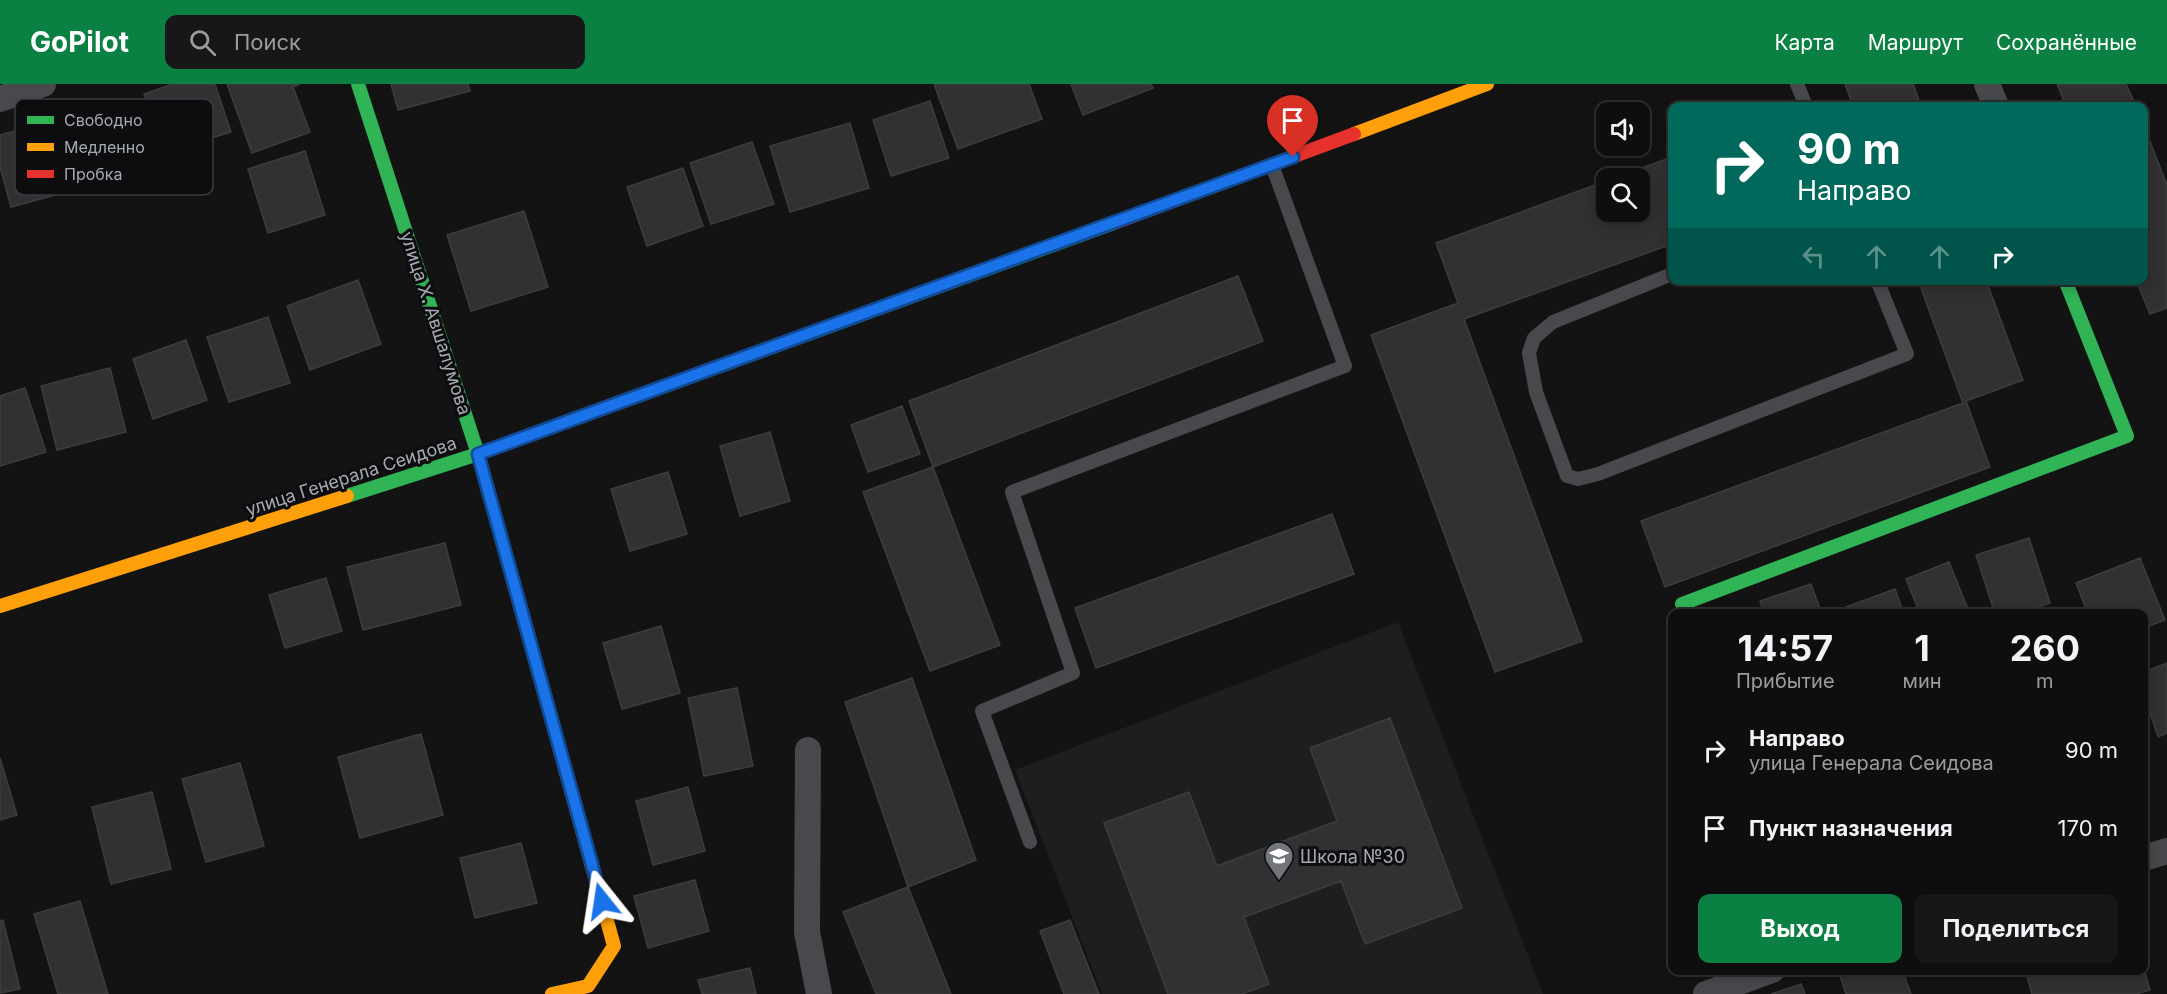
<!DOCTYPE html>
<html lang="ru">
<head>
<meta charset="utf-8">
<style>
  body { margin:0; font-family:Inter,sans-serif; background:#171717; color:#f1f3f6; height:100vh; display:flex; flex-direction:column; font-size:22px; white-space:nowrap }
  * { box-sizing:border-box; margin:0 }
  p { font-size:20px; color:#9b9c9e }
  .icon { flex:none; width:33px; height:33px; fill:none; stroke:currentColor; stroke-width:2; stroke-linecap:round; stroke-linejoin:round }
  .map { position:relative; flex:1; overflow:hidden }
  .sheet { position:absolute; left:1668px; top:525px; width:480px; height:366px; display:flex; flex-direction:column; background:#0e0e0e; border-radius:12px; box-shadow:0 3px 15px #0003,0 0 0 2px #2e2e2e }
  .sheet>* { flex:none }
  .banner { position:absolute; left:1668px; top:18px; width:480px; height:183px; border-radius:12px; box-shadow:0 3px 15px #0003,0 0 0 2px #2e2e2e; background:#00695c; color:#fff; overflow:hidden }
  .tools { position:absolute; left:1596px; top:18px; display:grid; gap:12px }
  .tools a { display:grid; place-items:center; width:54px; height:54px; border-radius:12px; background:#0e0e0e; box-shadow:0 3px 15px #0003,0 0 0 2px #2e2e2e; font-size:30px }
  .pin { position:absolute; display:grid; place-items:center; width:51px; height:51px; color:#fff; margin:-62px -26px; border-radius:50% 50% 50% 0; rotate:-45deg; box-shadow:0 0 6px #0007 }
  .pin .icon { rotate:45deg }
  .me { position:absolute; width:66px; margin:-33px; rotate:345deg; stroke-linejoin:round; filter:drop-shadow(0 0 4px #0008) }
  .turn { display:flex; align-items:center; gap:21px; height:126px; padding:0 30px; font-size:27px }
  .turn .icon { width:78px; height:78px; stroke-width:2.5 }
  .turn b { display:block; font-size:42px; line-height:51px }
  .lanes { display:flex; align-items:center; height:57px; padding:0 30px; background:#0003; justify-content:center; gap:30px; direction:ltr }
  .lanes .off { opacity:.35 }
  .eta { display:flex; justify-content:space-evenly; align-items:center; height:102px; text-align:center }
  .eta b { font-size:36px; font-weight:700; line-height:42px }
  .action { display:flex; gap:12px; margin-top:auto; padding:12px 30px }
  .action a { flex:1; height:69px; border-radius:12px; background:#0b8043; color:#fff; font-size:24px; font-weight:700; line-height:69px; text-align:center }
  .action a+a { background:#171717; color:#f1f3f6 }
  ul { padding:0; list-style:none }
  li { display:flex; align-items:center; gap:18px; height:78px; padding:0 30px }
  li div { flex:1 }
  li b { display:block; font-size:22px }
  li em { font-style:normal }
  header { display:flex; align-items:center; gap:36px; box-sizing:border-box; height:84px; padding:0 30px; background:#0b8043; color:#fff }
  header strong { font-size:28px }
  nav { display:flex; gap:33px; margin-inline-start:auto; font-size:21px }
  .search { width:420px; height:54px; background:#171717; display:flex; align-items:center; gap:15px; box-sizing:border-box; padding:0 21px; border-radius:12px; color:#9b9c9e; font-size:22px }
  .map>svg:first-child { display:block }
  .built { fill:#1d1e1f }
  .building { fill:#313133; stroke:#3b3d3f; stroke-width:1.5 }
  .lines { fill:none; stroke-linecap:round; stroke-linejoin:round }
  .lane { stroke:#47494c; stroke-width:14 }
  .street { stroke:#47494c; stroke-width:26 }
  .fast { stroke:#30b455; stroke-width:14 }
  .slow { stroke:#ff9f0a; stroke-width:14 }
  .jam { stroke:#e5322d; stroke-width:14 }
  .route-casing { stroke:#114b97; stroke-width:15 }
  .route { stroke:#1a73e8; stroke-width:10 }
  .labels { text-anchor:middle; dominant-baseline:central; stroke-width:6; stroke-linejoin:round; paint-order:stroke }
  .street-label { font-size:18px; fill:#a5abb3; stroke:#0d0d0f }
  .poi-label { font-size:18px; fill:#a5abb3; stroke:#0d0d0f; text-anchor:start }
  .key { fill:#0d0d0f; stroke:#3b3c40; stroke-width:1.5 }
  .key-label { font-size:16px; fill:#a5abb3 }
</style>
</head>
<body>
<header>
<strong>GoPilot</strong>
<div class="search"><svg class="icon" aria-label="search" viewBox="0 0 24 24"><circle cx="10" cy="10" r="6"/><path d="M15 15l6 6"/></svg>Поиск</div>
<nav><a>Карта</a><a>Маршрут</a><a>Сохранённые</a></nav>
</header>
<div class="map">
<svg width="2167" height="910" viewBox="0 0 2167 910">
  <rect width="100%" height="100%" fill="#131313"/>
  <path class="built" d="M 1398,538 L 1543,910 L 1102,910 L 1015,686 Z"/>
  <path class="building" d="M 173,0 L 215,0 L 231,48 L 163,69 L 144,10 Z
    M 227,0 L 300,0 L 293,3 L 310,48 L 252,69 Z
    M 391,0 L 468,0 L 470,7 L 398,26 Z
    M 934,0 L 1029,0 L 1042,35 L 958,65 Z
    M 1071,0 L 1151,0 L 1153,4 L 1083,31 Z
    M 1845,0 L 1913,0 L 1921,22 L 1853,22 Z
    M 2057,0 L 2126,0 L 2136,22 L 2066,22 Z
    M 930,17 L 949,74 L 891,92 L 873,36 Z
    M 51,37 L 70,107 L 11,123 L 0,83 L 0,51 Z
    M 850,39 L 869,104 L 790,128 L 770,62 Z
    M 2144,42 L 2167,101 L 2167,224 L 2150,230 L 2136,196 L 2144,196 Z
    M 752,58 L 774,120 L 711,140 L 690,79 Z
    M 305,67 L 325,131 L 268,149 L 248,85 Z
    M 1672,73 L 1672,160 L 1464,235 L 1582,557 L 1495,588 L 1371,251 L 1458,219 L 1436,159 L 1606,97 L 1606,128 L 1640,128 L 1640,94 L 1614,94 Z
    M 683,84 L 703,142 L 647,162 L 627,103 Z
    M 524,127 L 548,203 L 471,227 L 447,151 Z
    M 1238,192 L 1263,257 L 933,383 L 909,317 Z
    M 358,196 L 381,260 L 310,286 L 287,222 Z
    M 1918,196 L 1986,196 L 2023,296 L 1966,317 L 1990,383 L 1665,503 L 1641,437 L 1963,319 Z
    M 268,233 L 290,299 L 229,318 L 207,253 Z
    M 186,256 L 207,316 L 153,335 L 133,275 Z
    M 110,284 L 126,348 L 57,366 L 41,302 Z
    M 25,304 L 46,368 L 0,382 L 0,312 Z
    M 902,322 L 920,370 L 868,388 L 851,341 Z
    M 770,348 L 790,417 L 740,432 L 720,362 Z
    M 933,383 L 1000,561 L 930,587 L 863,408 Z
    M 668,388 L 687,450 L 630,467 L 611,405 Z
    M 1332,430 L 1354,490 L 1096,584 L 1075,524 Z
    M 2029,454 L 2050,519 L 2017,530 L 1995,530 L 1976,471 Z
    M 445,459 L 461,521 L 363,546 L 347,483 Z
    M 2140,474 L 2165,536 L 2144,544 L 2144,530 L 2088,530 L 2076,499 Z
    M 1949,478 L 1970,530 L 1920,530 L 1906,495 Z
    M 326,494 L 342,547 L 285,564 L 269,511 Z
    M 1811,500 L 1822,530 L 1764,530 L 1760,517 Z
    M 1895,505 L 1904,530 L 1848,530 L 1846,523 Z
    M 661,542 L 680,609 L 622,625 L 603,559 Z
    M 2167,579 L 2167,649 L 2158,653 L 2144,610 L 2144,588 Z
    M 912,594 L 976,776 L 908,803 L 845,618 Z
    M 737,604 L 753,682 L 704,692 L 688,614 Z
    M 1390,634 L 1462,824 L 1365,860 L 1341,797 L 1244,833 L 1269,900 L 1242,910 L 1168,910 L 1104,739 L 1189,708 L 1217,782 L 1337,737 L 1310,664 Z
    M 421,650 L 443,731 L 360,754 L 338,673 Z
    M 0,674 L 17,731 L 0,736 Z
    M 240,679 L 264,762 L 206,778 L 182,695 Z
    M 688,703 L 705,767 L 653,781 L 636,717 Z
    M 152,708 L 171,785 L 111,800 L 92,723 Z
    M 521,759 L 537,819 L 475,834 L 460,774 Z
    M 695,796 L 709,847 L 648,864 L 634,812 Z
    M 908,803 L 951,910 L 876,910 L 843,828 Z
    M 80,817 L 108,910 L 58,910 L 34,830 Z
    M 3,836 L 20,905 L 0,909 L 0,837 Z
    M 1070,836 L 1099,910 L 1064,910 L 1040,847 Z
    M 750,884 L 756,910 L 702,910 L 698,896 Z
    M 2144,885 L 2150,906 L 2136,910 L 2032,910 L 2025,886 Z
    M 1846,886 L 1902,886 L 1911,910 L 1846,910 L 1839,889 Z
    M 1801,900 L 1805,910 L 1771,910 Z"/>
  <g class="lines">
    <path class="lane" d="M 1797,0 L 1806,22
      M 1672,190 L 1553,238 L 1534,254 L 1529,269 L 1536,308 L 1567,392 L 1578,395 L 1598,390 L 1907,270 L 1877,196
      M 1030,758 L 982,627 L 1073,589 L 1012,408 L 1345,282 L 1272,81"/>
    <path class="street" d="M 1987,0 L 1996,22
      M 0,15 L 43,0
      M 808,666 L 807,848 L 819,910
      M 2144,774 L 2167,767
      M 1706,910 L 1772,886"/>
    <path class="fast" d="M 358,0 L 478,370 L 563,677
      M 347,412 L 478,370 L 1114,139
      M 1682,520 L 2127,352 L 2065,196"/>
    <path class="slow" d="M 1354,50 L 1487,0
      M 0,522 L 347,412
      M 552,910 L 588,902 L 614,862 L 563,677"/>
    <path class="jam" d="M 1114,139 L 1354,50"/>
  </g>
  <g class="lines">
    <g class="route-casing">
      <path id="route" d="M 602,817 L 478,370 L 1293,73"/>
    </g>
    <use href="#route" class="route"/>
  </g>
  <defs>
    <g id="school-pin" transform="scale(1.5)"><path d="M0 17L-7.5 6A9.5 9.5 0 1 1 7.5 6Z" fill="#72767b" stroke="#0d0d0f"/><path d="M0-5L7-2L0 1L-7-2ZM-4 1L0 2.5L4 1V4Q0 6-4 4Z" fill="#fff"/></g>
  </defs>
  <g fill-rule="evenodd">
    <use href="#school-pin" x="1279" y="772"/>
  </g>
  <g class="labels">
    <g class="street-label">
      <text transform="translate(436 239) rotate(72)">улица Х. Авшалумова</text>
      <text transform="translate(351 392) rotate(-18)">улица Генерала Сеидова</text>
    </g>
    <g class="poi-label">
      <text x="1300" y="772">Школа №30</text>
    </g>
  </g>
  <rect x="15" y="15" width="198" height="96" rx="9" class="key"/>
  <rect x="27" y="32" width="27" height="8" fill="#30b455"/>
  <rect x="27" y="59" width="27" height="8" fill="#ff9f0a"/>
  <rect x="27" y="86" width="27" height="8" fill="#e5322d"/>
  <g class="key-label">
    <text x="64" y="42">Свободно</text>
    <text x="64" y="69">Медленно</text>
    <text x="64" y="96">Пробка</text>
  </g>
</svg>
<div class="tools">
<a><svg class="icon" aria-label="sound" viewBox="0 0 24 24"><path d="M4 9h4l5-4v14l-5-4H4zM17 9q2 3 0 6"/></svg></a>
<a><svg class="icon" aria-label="search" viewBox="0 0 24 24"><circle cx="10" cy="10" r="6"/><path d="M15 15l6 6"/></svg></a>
</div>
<div class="pin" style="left:1293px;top:73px;background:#d93025"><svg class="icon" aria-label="arrive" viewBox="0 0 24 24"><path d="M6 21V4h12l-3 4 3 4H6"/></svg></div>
<svg class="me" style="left:602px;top:817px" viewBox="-20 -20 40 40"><path d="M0-17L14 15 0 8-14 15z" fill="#1a73e8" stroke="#fff" stroke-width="4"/></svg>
<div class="banner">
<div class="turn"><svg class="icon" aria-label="right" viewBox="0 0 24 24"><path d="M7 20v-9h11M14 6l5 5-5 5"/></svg><div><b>90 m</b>Направо</div></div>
<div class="lanes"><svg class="icon off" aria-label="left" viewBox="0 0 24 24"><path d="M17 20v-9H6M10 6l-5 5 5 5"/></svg><svg class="icon off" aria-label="ahead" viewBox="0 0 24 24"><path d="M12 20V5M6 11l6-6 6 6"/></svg><svg class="icon off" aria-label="ahead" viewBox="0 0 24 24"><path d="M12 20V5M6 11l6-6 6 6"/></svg><svg class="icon" aria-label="right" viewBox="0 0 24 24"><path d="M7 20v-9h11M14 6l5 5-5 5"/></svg></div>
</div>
<section class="sheet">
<div class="eta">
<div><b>14:57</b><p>Прибытие</p></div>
<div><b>1</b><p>мин</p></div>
<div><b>260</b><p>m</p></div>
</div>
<ul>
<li><svg class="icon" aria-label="right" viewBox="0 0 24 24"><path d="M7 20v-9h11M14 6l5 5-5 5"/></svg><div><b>Направо</b><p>улица Генерала Сеидова</p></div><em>90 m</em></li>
<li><svg class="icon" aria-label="arrive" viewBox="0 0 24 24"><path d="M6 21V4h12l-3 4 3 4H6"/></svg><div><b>Пункт назначения</b></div><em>170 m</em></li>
</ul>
<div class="action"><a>Выход</a><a>Поделиться</a></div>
</section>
</div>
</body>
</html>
